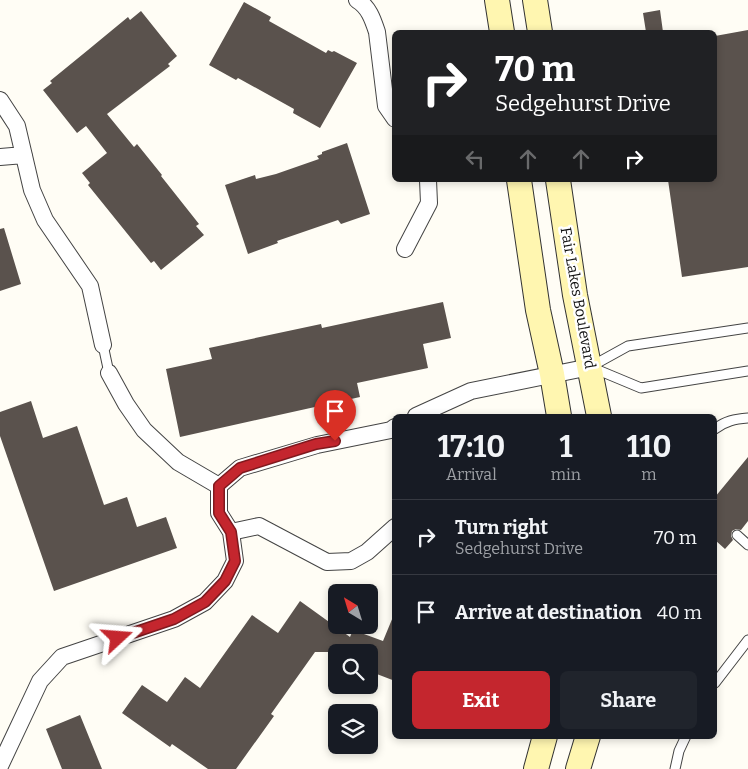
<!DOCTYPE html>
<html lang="en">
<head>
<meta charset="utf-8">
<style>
  body { margin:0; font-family:Bitter,serif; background:#20242c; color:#f1f3f6; height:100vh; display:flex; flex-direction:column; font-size:19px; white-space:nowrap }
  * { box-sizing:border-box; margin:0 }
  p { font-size:16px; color:#9ea1a6 }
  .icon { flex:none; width:28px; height:28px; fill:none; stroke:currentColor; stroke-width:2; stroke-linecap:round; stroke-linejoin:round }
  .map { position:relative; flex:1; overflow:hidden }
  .drawer { position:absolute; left:392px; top:414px; width:325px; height:325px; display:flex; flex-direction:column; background:#171b24; border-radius:8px; box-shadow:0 2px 8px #0003 }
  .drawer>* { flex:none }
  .hud { position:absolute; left:392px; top:30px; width:325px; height:152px; border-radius:8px; box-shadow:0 2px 8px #0003; background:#202124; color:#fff; overflow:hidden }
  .needle { width:32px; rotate:322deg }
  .buttons { position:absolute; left:328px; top:584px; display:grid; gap:10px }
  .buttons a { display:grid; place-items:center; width:50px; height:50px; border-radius:8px; background:#171b24; box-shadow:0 2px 8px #0003; font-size:25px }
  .pin { position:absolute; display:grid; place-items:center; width:42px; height:42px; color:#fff; margin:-51px -21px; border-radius:50% 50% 50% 0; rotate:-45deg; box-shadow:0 0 5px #0007 }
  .pin .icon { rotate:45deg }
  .me { position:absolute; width:55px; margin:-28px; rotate:71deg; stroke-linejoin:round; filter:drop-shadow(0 0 4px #0008) }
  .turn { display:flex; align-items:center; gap:18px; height:105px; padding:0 20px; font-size:22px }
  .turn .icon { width:65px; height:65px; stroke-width:2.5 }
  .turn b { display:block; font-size:35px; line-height:42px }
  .lanes { display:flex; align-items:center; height:48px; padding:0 20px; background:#0003; justify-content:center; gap:25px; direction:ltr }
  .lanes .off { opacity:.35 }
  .eta { display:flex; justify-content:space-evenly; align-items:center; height:85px; text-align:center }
  .eta b { font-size:30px; font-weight:700; line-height:35px }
  .action { display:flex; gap:10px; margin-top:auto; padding:10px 20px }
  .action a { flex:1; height:58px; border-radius:8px; background:#c4262e; color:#fff; font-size:20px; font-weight:700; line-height:58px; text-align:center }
  .action a+a { background:#20242c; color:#f1f3f6 }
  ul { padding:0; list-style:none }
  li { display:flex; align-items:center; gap:15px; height:75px; padding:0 20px; border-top:1px solid #363941 }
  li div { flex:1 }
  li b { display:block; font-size:19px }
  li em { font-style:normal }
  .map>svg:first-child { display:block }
  .building { fill:#5a524d }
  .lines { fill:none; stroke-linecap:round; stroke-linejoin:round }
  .lane-casing { stroke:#444; stroke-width:11 }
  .street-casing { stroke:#444; stroke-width:18 }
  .secondary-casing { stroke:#333; stroke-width:26 }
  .lane { stroke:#fff; stroke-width:9 }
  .street { stroke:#fff; stroke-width:16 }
  .secondary { stroke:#fff6b0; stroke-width:24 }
  .route-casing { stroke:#7f191e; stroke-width:12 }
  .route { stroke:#c4262e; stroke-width:9 }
  .labels { text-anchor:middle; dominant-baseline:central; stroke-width:5; stroke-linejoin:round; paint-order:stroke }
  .street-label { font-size:15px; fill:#111; stroke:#fff }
</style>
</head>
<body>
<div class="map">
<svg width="748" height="769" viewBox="0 0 748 769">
  <rect width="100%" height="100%" fill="#fffdf5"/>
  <path class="building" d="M 244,2 L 271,17 L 269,21 L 326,53 L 328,50 L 332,52 L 334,51 L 357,63 L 320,128 L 293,113 L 294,109 L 238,78 L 236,80 L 209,65 Z
    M 660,10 L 663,32 L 646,32 L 643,13 Z
    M 141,11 L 177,56 L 168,64 L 170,66 L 107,114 L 134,147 L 137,144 L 162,175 L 161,176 L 199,224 L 196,226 L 204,235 L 161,270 L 154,261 L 151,263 L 88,185 L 90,183 L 82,173 L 107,153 L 86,126 L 77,133 L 43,90 L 52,83 L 50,81 L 88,50 L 128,17 L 130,20 Z
    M 748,30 L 748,267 L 682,277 L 668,180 L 715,180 L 715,36 Z
    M 347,143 L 370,214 L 341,224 L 338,220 L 277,241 L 278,243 L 248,254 L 225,185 L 255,175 L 256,179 L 276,174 L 319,159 L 317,156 L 322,154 L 322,152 Z
    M 4,228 L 21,284 L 0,291 L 0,229 Z
    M 443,302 L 451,338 L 423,344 L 428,368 L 357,383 L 360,397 L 180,437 L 166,369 L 212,359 L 209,348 L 321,324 L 322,328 Z
    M 31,401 L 43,438 L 77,426 L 104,505 L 127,497 L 137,527 L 166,517 L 177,548 L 54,591 L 0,436 L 0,412 Z
    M 748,457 L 748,521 L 741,530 L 736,529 L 732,531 L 731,536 L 733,540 L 725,549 L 715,540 L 715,497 Z
    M 300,601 L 350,637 L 353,630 L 383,641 L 395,612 L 395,681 L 369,671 L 369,652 L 315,652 L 271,714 L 274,716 L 236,769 L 208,769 L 172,744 L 170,747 L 122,713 L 142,685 L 167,702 L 185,677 L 200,688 L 252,615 L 278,633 Z
    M 80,715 L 102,769 L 62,769 L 46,729 Z"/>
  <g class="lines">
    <g class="lane-casing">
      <path id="lane" d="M 103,345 L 109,373
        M 590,367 L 628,346 L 748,328
        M 593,368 L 641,388 L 748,371
        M 715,429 C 725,421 735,419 748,418
        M 737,535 L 748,545
        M 715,683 L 748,640
        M 675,769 L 679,751 L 686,736"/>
    </g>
    <g class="street-casing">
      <path id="street" d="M 357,0 C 369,7 373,20 377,32 L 386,106 L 395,119
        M 0,100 L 17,126 L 32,190 L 45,220 L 90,286 L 103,345
        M 0,157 L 24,155
        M 405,249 L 429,203 L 428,180
        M 416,416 L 471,391 L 590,367
        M 219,486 L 240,468 L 317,445 L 391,430 L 395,427
        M 231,532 L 259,526 L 327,562 L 351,561 L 367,552 L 395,527
        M 0,766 L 40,681 L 62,657 L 174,619 L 205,602 L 225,581 L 235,561 L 231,532 L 219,513 L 219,486 L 178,462 L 144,430 L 126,404 L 109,373"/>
    </g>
    <g class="secondary-casing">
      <path id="secondary" d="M 497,0 L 502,32
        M 535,0 L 540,32
        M 519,180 L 538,310 L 552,374 L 559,416
        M 558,180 L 575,295 L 599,416
        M 536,769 L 545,736
        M 578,769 L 588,736"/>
    </g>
    <use href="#lane" class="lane"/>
    <use href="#street" class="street"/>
    <use href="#secondary" class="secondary"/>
  </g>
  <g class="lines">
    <g class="route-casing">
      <path id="route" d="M 118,638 L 174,619 L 205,602 L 225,581 L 235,561 L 231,532 L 219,513 L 219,486 L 240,468 L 316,444 L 335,441"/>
    </g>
    <use href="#route" class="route"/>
  </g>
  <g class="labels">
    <g class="street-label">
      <text transform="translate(578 298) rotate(80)">Fair Lakes Boulevard</text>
    </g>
  </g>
</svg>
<div class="buttons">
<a><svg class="needle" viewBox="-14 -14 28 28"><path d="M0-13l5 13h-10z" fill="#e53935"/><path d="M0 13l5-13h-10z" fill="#9ea1a6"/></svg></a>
<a><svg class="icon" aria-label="search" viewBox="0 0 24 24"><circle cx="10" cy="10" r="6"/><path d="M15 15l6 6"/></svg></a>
<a><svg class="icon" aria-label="layers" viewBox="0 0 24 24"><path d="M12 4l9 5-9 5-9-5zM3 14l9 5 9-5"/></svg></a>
</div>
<div class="pin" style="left:335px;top:441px;background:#d93025"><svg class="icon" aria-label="arrive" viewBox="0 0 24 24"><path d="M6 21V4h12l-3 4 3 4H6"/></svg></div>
<svg class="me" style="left:118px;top:638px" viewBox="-20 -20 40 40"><path d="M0-17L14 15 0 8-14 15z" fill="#c4262e" stroke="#fff" stroke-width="4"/></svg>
<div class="hud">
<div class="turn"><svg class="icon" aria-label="right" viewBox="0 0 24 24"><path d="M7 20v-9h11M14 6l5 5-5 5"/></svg><div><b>70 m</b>Sedgehurst Drive</div></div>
<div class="lanes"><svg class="icon off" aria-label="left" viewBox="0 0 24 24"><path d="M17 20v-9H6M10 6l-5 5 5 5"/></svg><svg class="icon off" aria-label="ahead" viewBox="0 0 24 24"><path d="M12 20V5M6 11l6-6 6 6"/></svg><svg class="icon off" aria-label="ahead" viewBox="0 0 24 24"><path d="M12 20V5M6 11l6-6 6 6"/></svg><svg class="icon" aria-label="right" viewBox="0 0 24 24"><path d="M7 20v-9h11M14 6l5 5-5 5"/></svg></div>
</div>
<section class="drawer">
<div class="eta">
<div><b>17:10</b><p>Arrival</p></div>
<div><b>1</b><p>min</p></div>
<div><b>110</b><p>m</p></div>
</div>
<ul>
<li><svg class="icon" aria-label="right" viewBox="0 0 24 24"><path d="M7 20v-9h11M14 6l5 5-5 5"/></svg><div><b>Turn right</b><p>Sedgehurst Drive</p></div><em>70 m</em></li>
<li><svg class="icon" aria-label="arrive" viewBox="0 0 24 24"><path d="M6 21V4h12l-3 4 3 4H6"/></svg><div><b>Arrive at destination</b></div><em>40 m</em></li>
</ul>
<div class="action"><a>Exit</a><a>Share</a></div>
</section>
</div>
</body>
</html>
